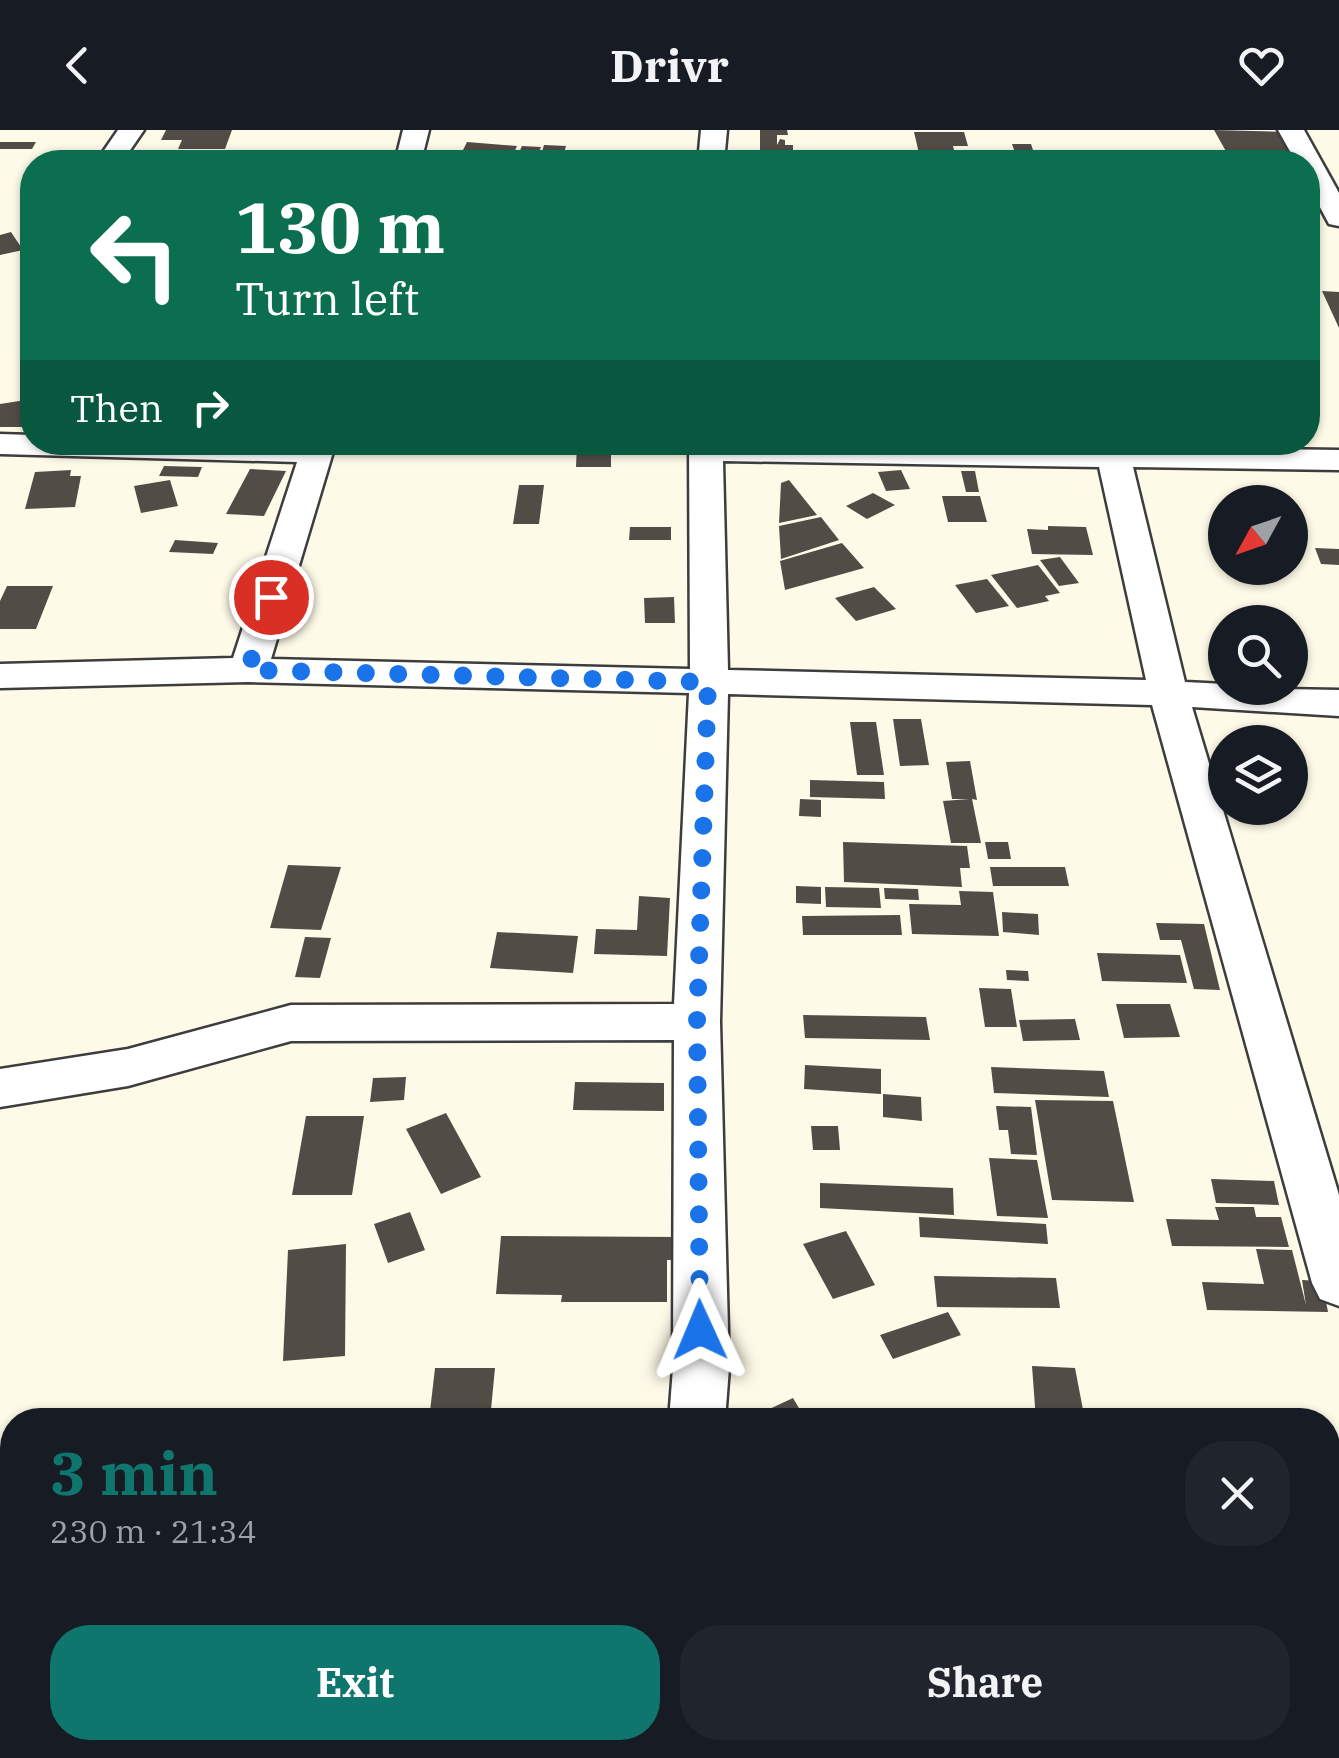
<!DOCTYPE html>
<html lang="en">
<head>
<meta charset="utf-8">
<style>
  body { margin:0; font-family:"IBM Plex Serif",serif; background:#20242c; color:#f1f3f6; height:100vh; display:flex; flex-direction:column; font-size:38px; white-space:nowrap }
  * { box-sizing:border-box; margin:0 }
  p { font-size:32px; color:#9ea1a6 }
  .icon { flex:none; width:55px; height:55px; fill:none; stroke:currentColor; stroke-width:2; stroke-linecap:round; stroke-linejoin:round }
  .map { position:relative; flex:1; overflow:hidden }
  .sheet { position:absolute; left:0px; top:1278px; width:1340px; height:352px; display:flex; flex-direction:column; background:#171b24; border-radius:40px 40px 0 0; box-shadow:0 2px 8px #0004 }
  .sheet>* { flex:none }
  .top-card { position:absolute; left:20px; top:20px; width:1300px; height:305px; border-radius:40px; box-shadow:0 2px 8px #0004; background:#0b6e4f; color:#fff; overflow:hidden }
  .needle { width:65px; rotate:230deg }
  .buttons { position:absolute; left:1208px; top:355px; display:grid; gap:20px }
  .buttons a { display:grid; place-items:center; width:100px; height:100px; border-radius:50%; background:#171b24; box-shadow:0 2px 8px #0004; font-size:50px }
  .pin { position:absolute; display:grid; place-items:center; width:85px; height:85px; color:#fff; margin:-42px; border:5px solid #fff; border-radius:50%; box-shadow:0 2px 10px #0007 }
  .me { position:absolute; width:110px; margin:-55px; rotate:359deg; stroke-linejoin:round; filter:drop-shadow(0 0 8px #0008) }
  .turn { display:flex; align-items:center; gap:35px; height:210px; padding:0 50px; font-size:45px }
  .turn .icon { width:130px; height:130px; stroke-width:2.5 }
  .turn b { display:block; font-size:70px; line-height:85px }
  .then { display:flex; align-items:center; height:95px; padding:0 50px; background:#0003; gap:20px; font-size:38px }
  .round { display:grid; place-items:center; flex:none; width:105px; height:105px; border-radius:40px; background:#20242c }
  .overview { display:flex; align-items:center; justify-content:space-between; height:170px; padding:0 50px }
  h1 { font-size:60px; font-weight:800; line-height:75px; color:#0f766e }
  .primary-button { display:flex; gap:20px; margin-top:auto; padding:20px 50px }
  .primary-button a { flex:1; height:115px; border-radius:40px; background:#0f766e; color:#fff; font-size:40px; font-weight:800; line-height:115px; text-align:center }
  .primary-button a+a { background:#20242c; color:#f1f3f6 }
  header { display:flex; justify-content:space-between; align-items:center; height:130px; padding:0 50px; background:#171b24; font-size:45px; font-weight:800 }
  .map>svg:first-child { display:block }
  .building { fill:#524c47 }
  .lines { fill:none; stroke-linecap:round; stroke-linejoin:round }
  .street-casing { stroke:#3d3d3d; stroke-width:5 }
  .street { fill:#fff; fill-rule:evenodd }
  .route { stroke:#1a73e8; stroke-width:18; stroke-dasharray:0 32.4 }
</style>
</head>
<body>
<header><svg class="icon" aria-label="back" viewBox="0 0 24 24"><path d="M15 5l-7 7 7 7"/></svg>Drivr<svg class="icon" aria-label="heart" viewBox="0 0 24 24"><path d="M12 20l-8-8c-3-5 5-10 8-4 3-6 11-1 8 4z"/></svg></header>
<div class="map">
<svg width="1339" height="1628" viewBox="0 0 1339 1628">
  <rect width="100%" height="100%" fill="#fefae8"/>
  <path class="building" d="M 166,0 L 232,0 L 225,19 L 178,19 L 182,10 L 161,10 Z
    M 760,0 L 787,0 L 788,5 L 777,5 L 777,15 L 780,9 L 785,10 L 785,15 L 793,15 L 793,21 L 760,21 Z
    M 1214,0 L 1287,2 L 1307,32 L 1232,32 Z
    M 914,2 L 964,2 L 968,16 L 953,16 L 957,32 L 921,32 Z
    M 0,12 L 36,12 L 32,19 L 0,19 Z
    M 467,12 L 517,16 L 512,27 L 461,24 Z
    M 1012,14 L 1031,14 L 1037,32 L 1018,32 Z
    M 544,15 L 566,16 L 562,30 L 540,29 Z
    M 522,16 L 541,17 L 535,30 L 516,29 Z
    M 219,20 L 219,26 L 183,29 L 183,23 Z
    M 11,102 L 23,120 L 0,125 L 0,105 Z
    M 1322,161 L 1339,162 L 1339,198 Z
    M 32,269 L 32,297 L 0,297 L 0,274 Z
    M 577,312 L 611,315 L 611,337 L 576,337 Z
    M 164,336 L 202,337 L 198,347 L 159,346 Z
    M 250,339 L 286,341 L 264,386 L 226,384 Z
    M 71,340 L 70,346 L 81,346 L 75,377 L 25,379 L 35,342 Z
    M 901,340 L 910,359 L 886,361 L 878,342 Z
    M 961,341 L 975,341 L 979,362 L 966,362 Z
    M 170,350 L 178,376 L 141,383 L 134,356 Z
    M 789,350 L 817,385 L 779,393 L 781,353 Z
    M 519,355 L 544,355 L 539,394 L 513,394 Z
    M 873,363 L 895,375 L 867,389 L 846,376 Z
    M 942,366 L 980,366 L 987,392 L 948,392 Z
    M 821,387 L 839,410 L 781,429 L 779,396 Z
    M 1048,396 L 1086,397 L 1093,425 L 1032,424 L 1027,399 L 1048,400 Z
    M 630,397 L 671,397 L 671,410 L 629,410 Z
    M 175,410 L 218,413 L 213,424 L 169,422 Z
    M 842,413 L 864,438 L 785,460 L 780,431 Z
    M 1315,418 L 1339,419 L 1339,435 L 1321,434 Z
    M 1060,427 L 1079,453 L 1059,456 L 1040,430 Z
    M 1038,435 L 1060,463 L 1045,466 L 1049,471 L 1017,478 L 991,445 Z
    M 987,449 L 1009,476 L 976,483 L 955,455 Z
    M 7,456 L 53,456 L 36,499 L 0,499 L 0,471 Z
    M 874,457 L 896,479 L 856,491 L 835,468 Z
    M 674,467 L 675,493 L 645,493 L 644,468 Z
    M 893,589 L 921,589 L 929,635 L 900,636 Z
    M 850,592 L 876,592 L 884,645 L 857,645 Z
    M 970,631 L 977,670 L 972,669 L 981,713 L 951,713 L 943,671 L 969,669 L 952,669 L 946,632 Z
    M 810,650 L 884,652 L 885,669 L 810,667 Z
    M 800,669 L 821,670 L 821,687 L 799,686 Z
    M 843,712 L 967,716 L 970,738 L 960,738 L 962,757 L 844,752 Z
    M 985,712 L 1008,712 L 1011,729 L 988,729 Z
    M 288,735 L 341,737 L 321,800 L 270,798 Z
    M 990,737 L 1065,737 L 1069,756 L 993,756 Z
    M 796,756 L 821,757 L 821,774 L 796,773 Z
    M 825,757 L 879,758 L 881,778 L 826,777 Z
    M 884,758 L 918,759 L 919,770 L 885,769 Z
    M 959,761 L 993,762 L 999,806 L 912,804 L 909,774 L 961,775 Z
    M 639,766 L 670,768 L 667,826 L 594,824 L 596,799 L 637,800 Z
    M 1002,782 L 1038,784 L 1039,805 L 1003,802 Z
    M 900,785 L 902,805 L 803,805 L 802,786 Z
    M 1156,793 L 1204,794 L 1220,860 L 1194,859 L 1181,810 L 1160,810 Z
    M 497,802 L 578,806 L 573,843 L 490,838 Z
    M 305,807 L 331,808 L 320,848 L 295,847 Z
    M 1097,823 L 1180,825 L 1187,853 L 1102,851 Z
    M 1006,840 L 1028,841 L 1029,851 L 1007,850 Z
    M 979,858 L 1011,859 L 1017,897 L 985,897 Z
    M 1116,874 L 1170,874 L 1180,907 L 1124,908 Z
    M 803,885 L 926,887 L 930,910 L 805,908 Z
    M 1075,889 L 1080,910 L 1023,911 L 1019,890 Z
    M 805,935 L 881,939 L 881,964 L 804,959 Z
    M 991,937 L 1104,941 L 1109,967 L 994,963 Z
    M 406,947 L 404,970 L 370,972 L 373,948 Z
    M 575,952 L 664,953 L 664,981 L 573,980 Z
    M 883,964 L 921,967 L 922,991 L 883,987 Z
    M 1035,970 L 1113,971 L 1134,1072 L 1052,1070 Z
    M 996,976 L 1031,977 L 1037,1025 L 1011,1024 L 1008,1000 L 999,1000 Z
    M 446,983 L 481,1047 L 441,1064 L 406,999 Z
    M 306,986 L 364,986 L 352,1065 L 292,1065 Z
    M 811,996 L 838,996 L 840,1020 L 813,1020 Z
    M 989,1028 L 1037,1030 L 1048,1088 L 997,1086 Z
    M 1211,1049 L 1274,1051 L 1279,1075 L 1216,1073 Z
    M 820,1053 L 953,1058 L 954,1085 L 820,1078 Z
    M 1215,1077 L 1254,1077 L 1256,1087 L 1281,1087 L 1289,1117 L 1172,1116 L 1166,1089 L 1219,1090 Z
    M 410,1082 L 425,1120 L 388,1133 L 374,1094 Z
    M 919,1087 L 1046,1094 L 1048,1114 L 920,1107 Z
    M 846,1101 L 875,1155 L 833,1169 L 803,1114 Z
    M 501,1106 L 680,1107 L 681,1130 L 667,1130 L 667,1172 L 561,1172 L 562,1165 L 496,1164 Z
    M 346,1114 L 345,1226 L 283,1231 L 288,1120 Z
    M 1256,1119 L 1292,1120 L 1306,1175 L 1302,1150 L 1322,1151 L 1328,1182 L 1207,1180 L 1202,1152 L 1264,1154 Z
    M 934,1146 L 1056,1148 L 1060,1178 L 937,1177 Z
    M 948,1182 L 961,1205 L 893,1229 L 880,1205 Z
    M 1032,1236 L 1075,1238 L 1085,1290 L 1036,1290 Z
    M 435,1238 L 495,1238 L 490,1290 L 429,1290 Z
    M 793,1268 L 806,1290 L 765,1290 L 761,1283 Z
    M 453,1618 L 508,1618 L 508,1628 L 453,1628 Z"/>
  <g class="lines">
    <g class="street-casing">
      <path id="street" d="M 118,0 L 144,0 L 122,32 L 96,32 Z
        M 403,0 L 429,0 L 421,32 L 395,32 Z
        M 701,0 L 727,0 L 724,32 L 698,32 Z
        M 1278,0 L 1304,0 L 1339,63 L 1339,96 L 1329,94 L 1308,55 L 1308,32 L 1296,32 Z
        M 0,304 L 32,305 L 32,312 L 336,312 L 271,529 L 690,539 L 689,312 L 1094,317 L 1094,312 L 1127,312 L 1128,317 L 1339,320 L 1339,340 L 1133,337 L 1185,552 L 1225,554 L 1225,558 L 1339,560 L 1339,586 L 1192,577 L 1339,1065 L 1339,1176 L 1320,1169 L 1312,1153 L 1152,575 L 728,564 L 720,892 L 729,1238 L 725,1290 L 669,1290 L 673,1238 L 674,910 L 291,911 L 128,956 L 0,977 L 0,939 L 128,919 L 291,875 L 674,874 L 689,563 L 248,552 L 0,558 L 0,534 L 233,528 L 297,332 L 0,324 ZM 723,331 L 1099,337 L 1146,550 L 728,540 Z
        M 662,1618 L 726,1618 L 726,1628 L 662,1628 Z"/>
    </g>
    <use href="#street" class="street"/>
  </g>
  <g class="lines">
    <path class="route" d="M 271,467 L 248,540 L 708,552 L 697,892 L 700,1200"/>
  </g>
</svg>
<div class="buttons">
<a><svg class="needle" viewBox="-14 -14 28 28"><path d="M0-13l5 13h-10z" fill="#e53935"/><path d="M0 13l5-13h-10z" fill="#9ea1a6"/></svg></a>
<a><svg class="icon" aria-label="search" viewBox="0 0 24 24"><circle cx="10" cy="10" r="6"/><path d="M15 15l6 6"/></svg></a>
<a><svg class="icon" aria-label="layers" viewBox="0 0 24 24"><path d="M12 4l9 5-9 5-9-5zM3 14l9 5 9-5"/></svg></a>
</div>
<div class="pin" style="left:271px;top:467px;background:#d93025"><svg class="icon" aria-label="arrive" viewBox="0 0 24 24"><path d="M6 21V4h12l-3 4 3 4H6"/></svg></div>
<svg class="me" style="left:700px;top:1200px" viewBox="-20 -20 40 40"><path d="M0-17L14 15 0 8-14 15z" fill="#1a73e8" stroke="#fff" stroke-width="4"/></svg>
<div class="top-card">
<div class="turn"><svg class="icon" aria-label="left" viewBox="0 0 24 24"><path d="M17 20v-9H6M10 6l-5 5 5 5"/></svg><div><b>130 m</b>Turn left</div></div>
<div class="then">Then<svg class="icon" aria-label="right" viewBox="0 0 24 24"><path d="M7 20v-9h11M14 6l5 5-5 5"/></svg></div>
</div>
<section class="sheet">
<div class="overview"><div><h1>3 min</h1><p>230 m · 21:34</p></div><a class="round"><svg class="icon" aria-label="close" viewBox="0 0 24 24"><path d="M6 6l12 12M18 6L6 18"/></svg></a></div>
<div class="primary-button"><a>Exit</a><a>Share</a></div>
</section>
</div>
</body>
</html>
